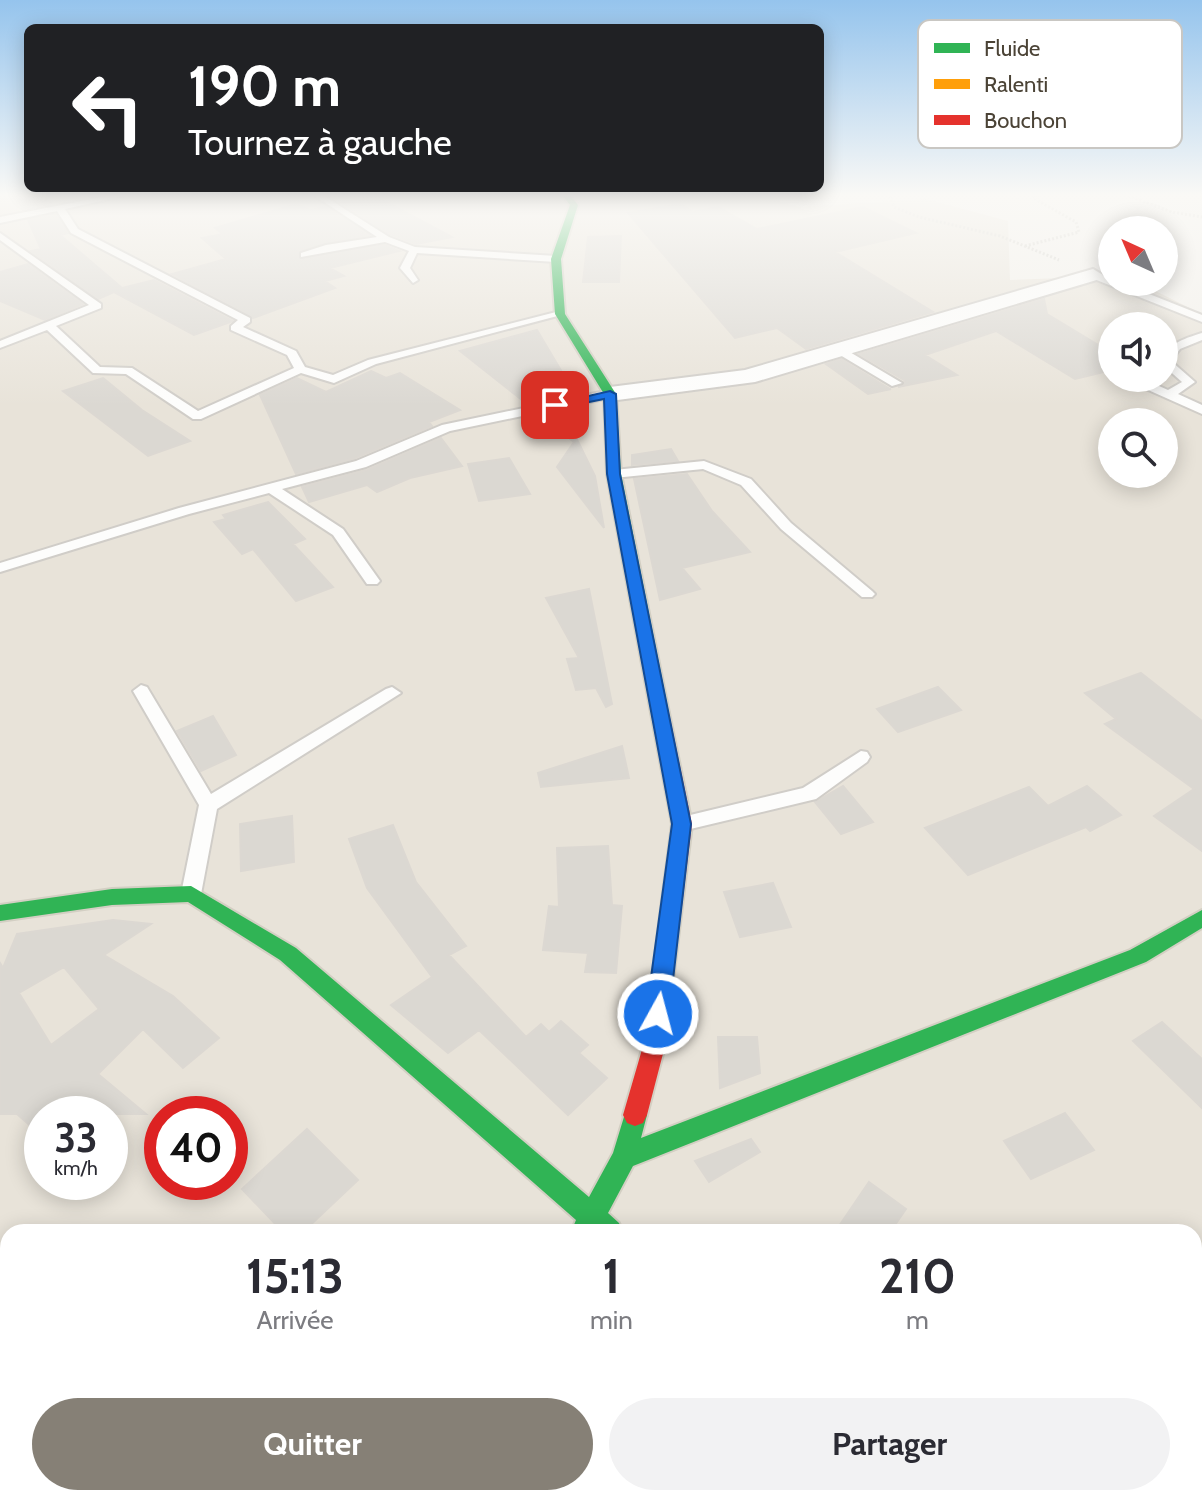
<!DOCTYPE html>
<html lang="fr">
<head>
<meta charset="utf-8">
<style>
  body { margin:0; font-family:Cabin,sans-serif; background:#f2f2f3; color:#2b2b33; height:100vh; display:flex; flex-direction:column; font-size:30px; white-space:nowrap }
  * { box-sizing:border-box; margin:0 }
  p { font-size:26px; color:#7c7c81 }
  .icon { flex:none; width:44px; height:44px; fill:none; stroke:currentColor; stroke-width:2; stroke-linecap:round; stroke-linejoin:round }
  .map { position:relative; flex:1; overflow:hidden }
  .panel { position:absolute; left:0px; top:1224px; width:1202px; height:282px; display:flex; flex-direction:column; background:#fff; border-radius:24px 24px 0 0; box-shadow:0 4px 20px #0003 }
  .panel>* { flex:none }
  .banner { position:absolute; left:24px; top:24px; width:800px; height:168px; border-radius:12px; box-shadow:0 4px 20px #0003; background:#202124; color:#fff; overflow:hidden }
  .needle { width:52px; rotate:316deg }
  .fabs { position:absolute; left:1098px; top:216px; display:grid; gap:16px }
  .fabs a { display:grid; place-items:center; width:80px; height:80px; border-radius:50%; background:#fff; box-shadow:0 4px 20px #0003; font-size:40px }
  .speed { position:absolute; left:24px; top:1096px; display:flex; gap:16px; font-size:40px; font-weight:700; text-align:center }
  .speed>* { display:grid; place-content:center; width:104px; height:104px; border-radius:50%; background:#fff; box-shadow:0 4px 20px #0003; line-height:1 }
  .speed small { font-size:20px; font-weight:400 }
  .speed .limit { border:12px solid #d22; background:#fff; color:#111 }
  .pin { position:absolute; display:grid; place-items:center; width:68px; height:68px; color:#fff; margin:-34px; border-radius:16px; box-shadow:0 4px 12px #0006 }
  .me { position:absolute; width:88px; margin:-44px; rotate:7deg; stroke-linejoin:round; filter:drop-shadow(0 0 6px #0008) }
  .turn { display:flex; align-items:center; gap:28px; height:168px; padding:0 32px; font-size:36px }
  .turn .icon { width:104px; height:104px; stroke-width:2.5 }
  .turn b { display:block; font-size:56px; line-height:68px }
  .eta { display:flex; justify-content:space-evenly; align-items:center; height:136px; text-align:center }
  .eta b { font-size:48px; font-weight:700; line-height:56px }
  .cta { display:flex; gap:16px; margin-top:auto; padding:16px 32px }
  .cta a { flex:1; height:92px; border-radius:48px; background:#868076; color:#fff; font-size:32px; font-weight:700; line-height:92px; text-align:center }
  .cta a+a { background:#f2f2f3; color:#2b2b33 }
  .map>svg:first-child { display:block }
  .residential { fill:#e8e3d9; fill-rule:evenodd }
  .building { fill:#dbd8d2; stroke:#dcd8d2; stroke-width:2; fill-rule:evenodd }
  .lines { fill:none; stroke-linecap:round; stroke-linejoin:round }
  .lane-casing { stroke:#d0cdc8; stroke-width:4 }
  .street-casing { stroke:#d0cdc8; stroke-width:4 }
  .fast-casing { stroke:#d3cfc3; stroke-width:4 }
  .slow-casing { stroke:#d3cfc3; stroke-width:4 }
  .jam-casing { stroke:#d3cfc3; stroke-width:4 }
  .path { stroke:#d3d1cb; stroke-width:3; stroke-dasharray:2 2; stroke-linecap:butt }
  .lane { fill:#fdfdfc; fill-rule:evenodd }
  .street { fill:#fdfdfc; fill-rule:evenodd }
  .fast { fill:#30b455; fill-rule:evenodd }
  .slow { fill:#ff9f0a; fill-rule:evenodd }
  .jam { fill:#e5322d; fill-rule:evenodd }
  .route { fill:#1a73e8; stroke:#114b97; stroke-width:2 }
  .key { fill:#fff; stroke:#c9c7c3; stroke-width:2 }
  .key-label { font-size:22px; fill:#4b4336 }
</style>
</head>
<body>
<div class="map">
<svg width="1202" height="1505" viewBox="0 0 1202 1505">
  <rect width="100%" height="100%" fill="#f3f1ec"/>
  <path class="residential" d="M 0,196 L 762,196 L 799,207 L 926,199 L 1008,221 L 1010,280 L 1112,276 L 1112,282 L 1137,282 L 1202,314 L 1202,1505 L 0,1505 ZM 1112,326 L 1164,326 L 1164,378 L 1112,378 ZM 1112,422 L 1164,422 L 1164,474 L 1112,474 ZM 42,1114 L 110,1114 L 110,1182 L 42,1182 ZM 162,1114 L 230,1114 L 230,1182 L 162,1182 ZM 8,1232 L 1194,1232 L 1194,1498 L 8,1498 Z"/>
  <path class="building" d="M 42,196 L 52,204 L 23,210 L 18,199 Z
    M 375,196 L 452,237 L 416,244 L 390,234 L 341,203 Z
    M 296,204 L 310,210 L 326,207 L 369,235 L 300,250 L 299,259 L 385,245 L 399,251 L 330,268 L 344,276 L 325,281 L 335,288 L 253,318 L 172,274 L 226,259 L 202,238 L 223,234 L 215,228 Z
    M 681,204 L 693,212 L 718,207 L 757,229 L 863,207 L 916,233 L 835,252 L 933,312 L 806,349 L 777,328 L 735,338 L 628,213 Z
    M 56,214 L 68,233 L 60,235 L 122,288 L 154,280 L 233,321 L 194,335 L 114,292 L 98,299 L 31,251 L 41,249 L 28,220 Z
    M 621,236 L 619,282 L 583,282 L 588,237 Z
    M 28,264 L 83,304 L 45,320 L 0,301 L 0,272 Z
    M 1044,299 L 1047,314 L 1110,352 L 1102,354 L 1112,359 L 1112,370 L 1075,379 L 996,331 L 925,355 L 957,375 L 898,387 L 905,384 L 904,380 L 859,354 Z
    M 537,330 L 575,394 L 527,404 L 460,351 Z
    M 841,359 L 890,389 L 891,389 L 868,394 L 826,364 Z
    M 371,371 L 386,378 L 400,373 L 460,410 L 429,422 L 432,426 L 355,458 L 296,474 L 260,395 L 297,378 L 326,392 Z
    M 103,378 L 142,410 L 190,441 L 148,456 L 63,391 Z
    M 563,411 L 595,476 L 604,528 L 557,467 L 574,442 L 540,415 Z
    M 441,438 L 462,466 L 410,478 L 377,492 L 367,485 L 309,502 L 302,487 L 367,470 Z
    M 671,449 L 678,461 L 632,465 L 632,455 Z
    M 509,458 L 530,494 L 479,501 L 468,464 Z
    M 687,474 L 712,511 L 750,552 L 682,568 L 700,589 L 660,600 L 634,479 Z
    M 268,502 L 305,539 L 293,544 L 333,587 L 296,601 L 253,549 L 242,554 L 214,522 L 226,519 L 223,515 Z
    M 589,589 L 612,704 L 606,707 L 596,688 L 576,690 L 567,659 L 579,658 L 546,598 Z
    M 1141,673 L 1202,721 L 1202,851 L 1154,816 L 1194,789 L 1105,724 L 1116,719 L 1085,693 Z
    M 938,687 L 961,710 L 898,732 L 877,709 Z
    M 213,716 L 236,755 L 201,771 L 177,731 Z
    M 622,746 L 629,778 L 541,787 L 538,773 Z
    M 843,786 L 873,822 L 841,834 L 815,802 Z
    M 1087,786 L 1121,815 L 1090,831 L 1086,827 L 968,875 L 925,828 L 1029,787 L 1048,806 Z
    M 292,816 L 294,862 L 241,871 L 240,824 Z
    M 393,825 L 416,882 L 466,946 L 449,955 L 526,1037 L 541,1024 L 549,1032 L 561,1021 L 588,1045 L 579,1053 L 607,1078 L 568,1115 L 479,1030 L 448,1053 L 391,1005 L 432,977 L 367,888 L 349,839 Z
    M 608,846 L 612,905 L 622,906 L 616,973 L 585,972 L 588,953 L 543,950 L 549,906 L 559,907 L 557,848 Z
    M 773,883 L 791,927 L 740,937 L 724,892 Z
    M 113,920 L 151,924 L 104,955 L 173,996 L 219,1038 L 183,1068 L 143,1029 L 98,1074 L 146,1114 L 42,1114 L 42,1136 L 17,1114 L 0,1114 L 0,963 L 3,968 L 17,934 ZM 64,967 L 99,1009 L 51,1045 L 19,993 Z
    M 1162,1022 L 1202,1059 L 1202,1108 L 1133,1041 Z
    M 718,1037 L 757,1037 L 760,1073 L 720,1088 Z
    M 1065,1113 L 1094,1150 L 1031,1179 L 1004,1141 Z
    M 307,1129 L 358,1180 L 303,1232 L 283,1232 L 242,1189 Z
    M 751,1139 L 760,1152 L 709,1182 L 695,1161 Z
    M 869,1182 L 906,1209 L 890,1232 L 835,1232 Z"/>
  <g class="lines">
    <g class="lane-casing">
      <path id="lane" d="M 108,196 L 123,196 L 65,209 L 78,229 L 250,318 L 250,322 L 243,327 L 296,351 L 305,367 L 333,375 L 368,360 L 560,311 L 565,314 L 376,364 L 334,383 L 301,373 L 201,419 L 193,419 L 126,374 L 93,373 L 47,330 L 0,348 L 0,341 L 89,305 L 0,240 L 0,233 L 101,304 L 101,308 L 56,326 L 100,367 L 132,368 L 198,411 L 294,368 L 287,355 L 231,330 L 231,326 L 238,320 L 71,233 L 57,211 L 0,223 L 0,217 Z
        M 315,196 L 324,196 L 389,237 L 415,247 L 556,256 L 561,259 L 556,262 L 417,253 L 410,268 L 418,280 L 413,283 L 400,268 L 409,251 L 385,242 L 301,257 L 301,253 L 326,245 L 377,237 Z
        M 1093,272 L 1112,279 L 1112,282 L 1119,282 L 1202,315 L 1202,322 L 1089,277 L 1088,275 Z
        M 1202,333 L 1202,340 L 1180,349 L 1171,361 L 1195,382 L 1178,394 L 1202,405 L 1202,414 L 1137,385 L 1137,379 L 1141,378 L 1168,390 L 1182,382 L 1164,366 C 1164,344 1183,339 1202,333 Z
        M 835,348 L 843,348 L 902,383 L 892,386 L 835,352 Z
        M 610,390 L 616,394 L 614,397 L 450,431 L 366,467 L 282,489 L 343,529 L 380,581 L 377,584 L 367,584 L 333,535 L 269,493 L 189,514 L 0,572 L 0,563 L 179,508 L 356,461 L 442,425 Z
        M 704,461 L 751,479 L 791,523 L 872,591 L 875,594 L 872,597 L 862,597 L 781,529 L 741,485 L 703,469 L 614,478 L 607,474 L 614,470 Z
        M 141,685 L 147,687 L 211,794 L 386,689 L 392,687 L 401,693 L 217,809 L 201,894 L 198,900 L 191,902 L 184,900 L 181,894 L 199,805 L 133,691 Z
        M 861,751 L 867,752 L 870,757 L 867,762 L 816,799 L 682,831 L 675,829 L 672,824 L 675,819 L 682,817 L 803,788 Z"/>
    </g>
    <g class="street-casing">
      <path id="street" d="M 1093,269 L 1103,275 L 1100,279 L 755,382 L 610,401 L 598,394 L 610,387 L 745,370 Z
        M 358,1498 L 421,1498 L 418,1505 L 356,1505 Z"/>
    </g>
    <g class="fast-casing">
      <path id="fast" d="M 563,196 L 571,196 L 578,205 L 561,259 L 565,314 L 616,394 L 621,474 L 669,713 L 660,719 L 651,713 L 607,474 L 604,394 L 555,314 L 551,259 L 570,205 Z
        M 191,886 L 296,948 L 589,1197 L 613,1153 L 627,1107 L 635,1104 L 643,1107 L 647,1115 L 641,1138 L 1130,950 L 1202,910 L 1202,928 L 1146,962 L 633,1166 L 608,1213 L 619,1223 L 623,1232 L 571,1232 L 576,1220 L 280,960 L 188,902 L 112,905 L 0,921 L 0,905 L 112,889 Z"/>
    </g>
    <g class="slow-casing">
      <path id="slow" d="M 1045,1498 L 1089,1498 L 1092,1505 L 1048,1505 Z"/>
    </g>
    <g class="jam-casing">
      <path id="jam" d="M 660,707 L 669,713 L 692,824 L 665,1046 L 647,1115 L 643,1123 L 635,1126 L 627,1123 L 623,1115 L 643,1046 L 672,824 L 651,713 Z"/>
    </g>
    <path class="path" d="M 890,196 L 894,207 L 919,217 L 1000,236 L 1059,260
      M 1128,196 L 1172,212 L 1202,217
      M 1025,246 L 1079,232 L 1076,222 L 1033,198 L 1040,196"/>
    <use href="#lane" class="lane"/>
    <use href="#street" class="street"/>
    <use href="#fast" class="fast"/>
    <use href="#slow" class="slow"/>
    <use href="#jam" class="jam"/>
  </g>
  <linearGradient id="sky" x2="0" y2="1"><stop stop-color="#95c4ed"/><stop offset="0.48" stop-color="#faf9f6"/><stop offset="1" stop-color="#faf9f6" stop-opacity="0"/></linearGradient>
  <rect width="1202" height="406" fill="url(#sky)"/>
  <path class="route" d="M 610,391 L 616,394 L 620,474 L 691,824 L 669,1014 L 666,1021 L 658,1024 L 650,1021 L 646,1014 L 672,824 L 607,474 L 604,399 L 555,409 L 549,405 Z"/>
  <rect x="918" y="20" width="264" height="128" rx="12" class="key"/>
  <rect x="934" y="43" width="36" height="10" fill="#30b455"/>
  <rect x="934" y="79" width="36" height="10" fill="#ff9f0a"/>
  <rect x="934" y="115" width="36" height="10" fill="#e5322d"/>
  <g class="key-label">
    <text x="984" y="56">Fluide</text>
    <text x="984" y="92">Ralenti</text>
    <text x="984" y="128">Bouchon</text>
  </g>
</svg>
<div class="fabs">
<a><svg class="needle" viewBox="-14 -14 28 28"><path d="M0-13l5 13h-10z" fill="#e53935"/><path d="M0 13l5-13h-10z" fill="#7c7c81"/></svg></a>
<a><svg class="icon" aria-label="sound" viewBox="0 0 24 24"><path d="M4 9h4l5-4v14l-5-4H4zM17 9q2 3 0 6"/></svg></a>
<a><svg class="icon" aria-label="search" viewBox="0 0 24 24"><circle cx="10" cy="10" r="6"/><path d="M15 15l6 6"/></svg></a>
</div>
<div class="speed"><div>33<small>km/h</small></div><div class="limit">40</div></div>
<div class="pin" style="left:555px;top:405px;background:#d93025"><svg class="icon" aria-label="arrive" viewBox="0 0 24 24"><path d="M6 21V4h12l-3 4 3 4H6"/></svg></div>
<svg class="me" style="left:658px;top:1014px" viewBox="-20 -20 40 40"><circle r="17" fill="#1a73e8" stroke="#fff" stroke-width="3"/><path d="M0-11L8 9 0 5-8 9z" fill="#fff"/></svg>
<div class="banner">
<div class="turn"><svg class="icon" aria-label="left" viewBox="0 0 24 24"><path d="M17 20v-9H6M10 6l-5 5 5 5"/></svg><div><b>190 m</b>Tournez à gauche</div></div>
</div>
<section class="panel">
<div class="eta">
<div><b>15:13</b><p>Arrivée</p></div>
<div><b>1</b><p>min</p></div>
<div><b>210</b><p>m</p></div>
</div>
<div class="cta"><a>Quitter</a><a>Partager</a></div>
</section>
</div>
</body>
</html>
